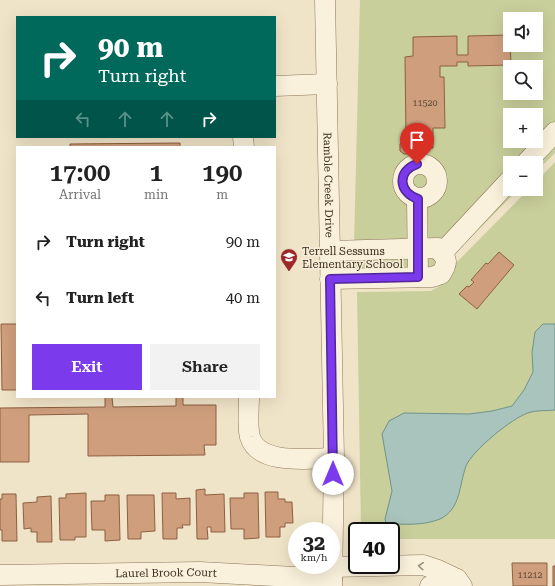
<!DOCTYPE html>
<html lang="en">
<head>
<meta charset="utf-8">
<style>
  body { margin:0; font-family:"Roboto Serif",serif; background:#f2f2f2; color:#222; height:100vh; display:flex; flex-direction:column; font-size:15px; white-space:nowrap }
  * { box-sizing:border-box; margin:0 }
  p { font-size:13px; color:#767676 }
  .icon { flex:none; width:22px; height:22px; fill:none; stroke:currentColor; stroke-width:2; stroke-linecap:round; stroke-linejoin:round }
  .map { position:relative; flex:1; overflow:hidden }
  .drawer { position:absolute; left:16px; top:146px; width:260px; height:252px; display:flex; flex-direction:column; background:#fff; border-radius:0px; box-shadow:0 4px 16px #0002 }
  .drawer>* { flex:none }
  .banner { position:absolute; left:16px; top:16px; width:260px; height:122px; border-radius:0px; box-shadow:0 4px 16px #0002; background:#00695c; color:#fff; overflow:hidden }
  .tools { position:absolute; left:503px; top:12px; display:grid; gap:8px }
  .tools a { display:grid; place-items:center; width:40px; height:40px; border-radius:0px; background:#fff; box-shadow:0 4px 16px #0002; font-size:20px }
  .speed { position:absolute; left:288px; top:522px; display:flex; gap:8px; font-size:20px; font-weight:700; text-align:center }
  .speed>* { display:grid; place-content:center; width:52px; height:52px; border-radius:50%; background:#fff; box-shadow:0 4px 16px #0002; line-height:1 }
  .speed small { font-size:10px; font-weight:400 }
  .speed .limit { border:2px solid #111; border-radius:6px; background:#fff; color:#111 }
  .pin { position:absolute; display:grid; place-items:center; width:34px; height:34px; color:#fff; margin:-41px -17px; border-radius:50% 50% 50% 0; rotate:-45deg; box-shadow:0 0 4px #0007 }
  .pin .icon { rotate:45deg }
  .me { position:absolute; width:44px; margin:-22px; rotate:0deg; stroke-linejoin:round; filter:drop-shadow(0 0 3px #0008) }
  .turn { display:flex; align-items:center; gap:14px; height:84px; padding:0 16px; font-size:18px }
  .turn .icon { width:52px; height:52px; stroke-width:2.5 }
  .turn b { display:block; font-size:28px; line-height:34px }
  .lanes { display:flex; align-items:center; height:38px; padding:0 16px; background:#0003; justify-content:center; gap:20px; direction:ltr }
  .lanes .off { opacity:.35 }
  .eta { display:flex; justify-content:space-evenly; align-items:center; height:68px; text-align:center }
  .eta b { font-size:24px; font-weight:600; line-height:28px }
  .button { display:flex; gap:8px; margin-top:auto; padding:8px 16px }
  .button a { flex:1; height:46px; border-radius:0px; background:#7c3aed; color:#fff; font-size:16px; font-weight:600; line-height:46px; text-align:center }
  .button a+a { background:#f2f2f2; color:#222 }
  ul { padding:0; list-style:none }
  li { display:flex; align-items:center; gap:12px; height:56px; padding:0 16px }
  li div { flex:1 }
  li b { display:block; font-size:15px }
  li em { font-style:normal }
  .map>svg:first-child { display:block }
  .green { fill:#c9cf9b; fill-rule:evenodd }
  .water { fill:#a9c4bc; stroke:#6f938a }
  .building { fill:#cf9f7d; stroke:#8d5f41 }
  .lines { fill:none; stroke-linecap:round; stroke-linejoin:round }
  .minor-casing { stroke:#8d765c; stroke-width:21 }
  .minor { stroke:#faf1dc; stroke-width:20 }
  .oneway { stroke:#9c907e }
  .route-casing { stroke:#51269a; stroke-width:10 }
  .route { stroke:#7c3aed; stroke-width:7 }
  .labels { text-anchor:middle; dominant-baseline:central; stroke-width:3; stroke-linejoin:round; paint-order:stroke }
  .number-label { font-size:9px; fill:#624a37 }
  .street-label { font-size:11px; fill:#3d2e20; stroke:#f7eed8 }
  .poi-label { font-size:11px; fill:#3d2e20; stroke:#f7eed8; text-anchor:start }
</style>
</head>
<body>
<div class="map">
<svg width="555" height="586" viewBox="0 0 555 586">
  <rect width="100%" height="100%" fill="#f0e4c8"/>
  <path class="green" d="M 360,0 L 555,0 L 555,153 L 536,172 L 536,163 L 510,163 L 510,189 L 519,189 L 450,258 L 443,275 L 353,286 ZM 510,19 L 536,19 L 536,45 L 510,45 ZM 510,67 L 536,67 L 536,93 L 510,93 ZM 510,115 L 536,115 L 536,141 L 510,141 Z
    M 555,162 L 555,539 L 391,539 L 391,531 L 361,531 L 357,292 L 431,291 L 448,281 L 455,264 L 529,189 L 536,189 L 536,182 Z"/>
  <path class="water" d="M 543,324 L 555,324 L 555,410 C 547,411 536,410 528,413 C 512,418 472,451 466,466 C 459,485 461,509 440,519 C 423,526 404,524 386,524 L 385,519 L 392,491 L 382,434 L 389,421 L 404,413 L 469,414 L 492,411 L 512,406 L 524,390 L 533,372 L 532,352 L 535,332 Z"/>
  <path class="building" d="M 510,35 L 511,65 L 468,66 L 468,62 L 457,62 L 457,66 L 440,66 L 440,77 L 444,77 L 445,128 L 433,128 L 433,148 L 417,149 L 411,154 L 404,154 L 400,151 L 400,144 L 406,139 L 405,57 L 413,56 L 413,37 L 457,36 L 457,55 L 468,55 L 468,36 Z
    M 180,143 L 180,147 L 70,147 L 70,144 Z
    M 499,252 L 514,265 L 477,309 L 459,294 L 467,286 L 469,287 L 474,282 L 471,280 L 486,263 L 488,264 Z
    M 1,324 L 17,324 L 17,390 L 2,390 Z
    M 105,397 L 112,397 L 113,407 L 176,406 L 176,397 L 183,397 L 183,405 L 216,405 L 216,445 L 204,445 L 205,455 L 88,456 L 88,414 L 29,415 L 29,462 L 0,462 L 0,408 L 105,407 Z
    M 205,489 L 205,495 L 224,494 L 225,532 L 211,532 L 211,527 L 207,527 L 208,539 L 197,539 L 196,490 Z
    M 265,492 L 278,492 L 278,499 L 285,499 L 285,502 L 292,502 L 293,523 L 285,523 L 285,527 L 280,527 L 280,537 L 266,537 Z
    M 86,493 L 86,537 L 75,537 L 75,540 L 60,540 L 59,498 L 66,498 L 66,494 Z
    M 162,493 L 176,493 L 176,499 L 190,498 L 190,525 L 182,525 L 183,528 L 177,528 L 177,539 L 163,539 Z
    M 244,493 L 258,493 L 259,538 L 244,539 L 244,529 L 231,529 L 230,498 L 244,498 Z
    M 2,494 L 16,494 L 17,541 L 2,541 L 2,530 L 0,530 L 0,499 L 2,499 Z
    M 105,495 L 119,495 L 120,540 L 105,541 L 105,530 L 92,530 L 91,501 L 105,501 Z
    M 127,495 L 154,495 L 155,531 L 141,532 L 141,539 L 128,539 Z
    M 51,496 L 52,542 L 37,542 L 37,532 L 31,532 L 31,528 L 24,529 L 23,503 L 37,502 L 37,497 Z
    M 512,563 L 547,563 L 547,586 L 513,586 Z
    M 553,566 L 555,566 L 555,586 L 553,586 Z"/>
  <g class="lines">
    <g class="minor-casing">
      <g id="minor">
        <path id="s1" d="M 325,0 L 334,458 L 332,586"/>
        <path d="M 275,86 L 327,84"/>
        <path d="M 243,137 L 244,147"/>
        <path d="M 526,163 L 555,132"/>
        <circle cx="420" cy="181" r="17"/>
        <path d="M 417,199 L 418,277"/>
        <path d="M 442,253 L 510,180"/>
        <path d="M 330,279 L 432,277 L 441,274 C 449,261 447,260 438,248 L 330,251"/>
        <path d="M 249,397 C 249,409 247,426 250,437 C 259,466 310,458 334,458"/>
        <path d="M 332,567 L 423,565 L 438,570 L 457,579 L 462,586"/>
        <path id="s2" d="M 0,575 L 200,572 L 332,579"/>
        <path d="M 430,586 L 457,579"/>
      </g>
    </g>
    <use href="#minor" class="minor"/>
  </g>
  <defs><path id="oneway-chevron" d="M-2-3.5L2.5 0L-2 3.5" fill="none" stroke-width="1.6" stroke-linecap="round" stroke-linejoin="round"/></defs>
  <use class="oneway" href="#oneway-chevron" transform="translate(421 566) rotate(-175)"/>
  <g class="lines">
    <g class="route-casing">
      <path id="route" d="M 333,474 L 330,279 L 418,277 L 418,199 C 398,192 397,171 417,164"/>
    </g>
    <use href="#route" class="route"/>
  </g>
  <defs>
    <g id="school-pin" transform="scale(0.9)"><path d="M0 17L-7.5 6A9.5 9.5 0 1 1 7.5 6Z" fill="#9e2a2b" stroke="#f7eed8"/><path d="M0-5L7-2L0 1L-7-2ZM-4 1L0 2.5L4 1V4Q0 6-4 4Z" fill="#fff"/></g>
  </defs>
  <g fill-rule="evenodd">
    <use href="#school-pin" x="289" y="257"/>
  </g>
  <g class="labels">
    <g class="number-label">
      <text x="425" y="103">11520</text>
      <text x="530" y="575">11212</text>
    </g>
    <g class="street-label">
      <text stroke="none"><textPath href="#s1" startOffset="185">Ramble Creek Drive</textPath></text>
      <text stroke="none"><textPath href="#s2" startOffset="166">Laurel Brook Court</textPath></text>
    </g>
    <g class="poi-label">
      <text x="302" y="251">Terrell Sessums<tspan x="302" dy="13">Elementary School</tspan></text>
    </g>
  </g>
</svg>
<div class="tools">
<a><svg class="icon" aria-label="sound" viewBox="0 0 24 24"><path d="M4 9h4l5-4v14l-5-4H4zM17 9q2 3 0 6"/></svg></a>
<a><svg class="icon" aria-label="search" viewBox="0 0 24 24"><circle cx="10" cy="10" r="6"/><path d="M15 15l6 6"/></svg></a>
<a>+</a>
<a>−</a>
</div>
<div class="speed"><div>32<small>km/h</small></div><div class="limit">40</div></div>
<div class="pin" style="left:417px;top:164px;background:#d93025"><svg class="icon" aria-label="arrive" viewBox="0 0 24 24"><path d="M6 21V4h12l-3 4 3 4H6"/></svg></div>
<svg class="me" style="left:333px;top:474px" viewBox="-20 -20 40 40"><circle r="19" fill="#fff"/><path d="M0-13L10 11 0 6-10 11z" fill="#7c3aed"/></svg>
<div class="banner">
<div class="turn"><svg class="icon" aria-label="right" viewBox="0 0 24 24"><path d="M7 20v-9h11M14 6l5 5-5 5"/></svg><div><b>90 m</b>Turn right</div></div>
<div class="lanes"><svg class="icon off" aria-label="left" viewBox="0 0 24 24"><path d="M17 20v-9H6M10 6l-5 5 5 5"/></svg><svg class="icon off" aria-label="ahead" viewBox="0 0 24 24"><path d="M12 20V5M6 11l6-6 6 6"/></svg><svg class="icon off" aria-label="ahead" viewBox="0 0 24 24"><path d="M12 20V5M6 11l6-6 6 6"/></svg><svg class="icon" aria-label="right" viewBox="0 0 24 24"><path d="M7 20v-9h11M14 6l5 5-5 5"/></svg></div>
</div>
<section class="drawer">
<div class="eta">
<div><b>17:00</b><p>Arrival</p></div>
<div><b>1</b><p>min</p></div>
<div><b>190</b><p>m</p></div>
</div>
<ul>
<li><svg class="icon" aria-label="right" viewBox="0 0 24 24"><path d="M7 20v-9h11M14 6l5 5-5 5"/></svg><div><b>Turn right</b></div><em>90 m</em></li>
<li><svg class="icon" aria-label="left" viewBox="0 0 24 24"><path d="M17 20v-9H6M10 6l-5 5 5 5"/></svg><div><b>Turn left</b></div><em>40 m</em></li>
</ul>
<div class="button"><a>Exit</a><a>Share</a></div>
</section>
</div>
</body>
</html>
